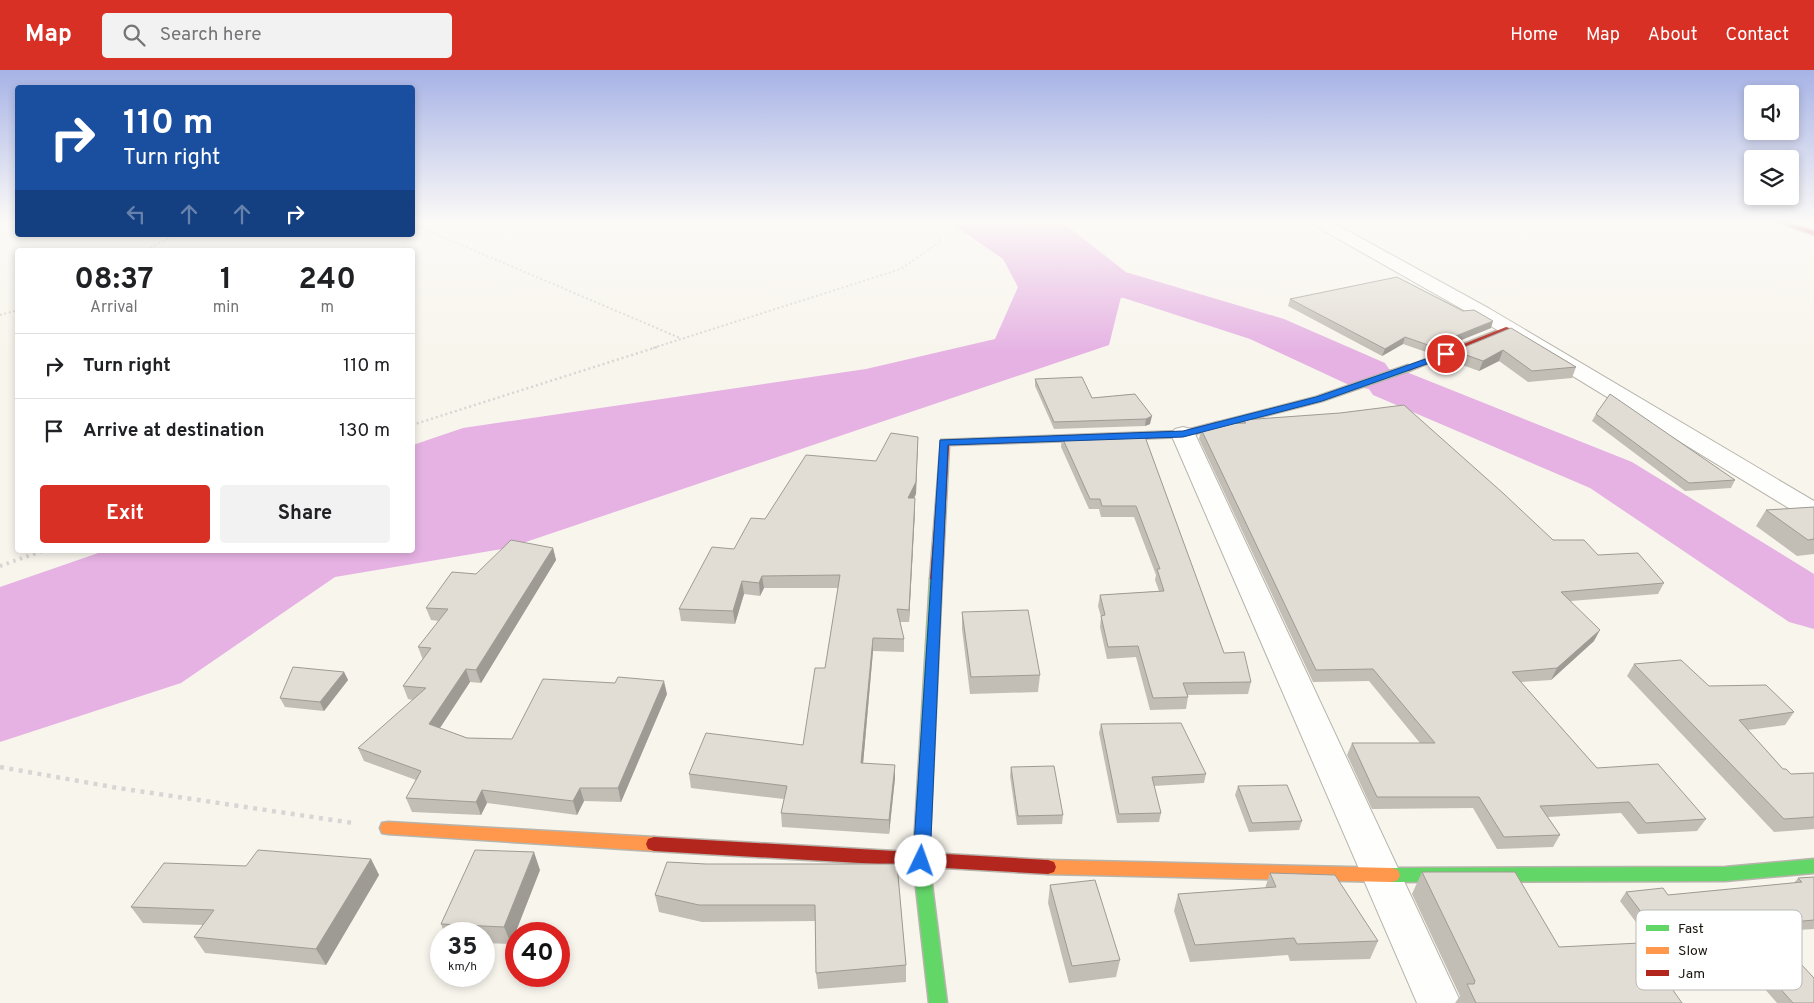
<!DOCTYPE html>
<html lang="en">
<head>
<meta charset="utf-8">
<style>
  body { margin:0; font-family:Overpass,sans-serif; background:#f2f2f2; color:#202124; height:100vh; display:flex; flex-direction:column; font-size:19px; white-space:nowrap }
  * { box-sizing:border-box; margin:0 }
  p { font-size:16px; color:#757577 }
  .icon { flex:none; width:28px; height:28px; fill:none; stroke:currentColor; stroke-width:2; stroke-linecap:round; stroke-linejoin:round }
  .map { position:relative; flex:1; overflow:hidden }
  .drawer { position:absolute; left:15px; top:178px; width:400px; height:305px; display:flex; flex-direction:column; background:#fff; border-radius:5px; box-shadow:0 2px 8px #0003 }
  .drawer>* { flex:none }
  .guide { position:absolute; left:15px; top:15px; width:400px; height:152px; border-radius:5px; box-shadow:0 2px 8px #0003; background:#1a4fa0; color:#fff; overflow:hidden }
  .controls { position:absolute; left:1744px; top:15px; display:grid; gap:10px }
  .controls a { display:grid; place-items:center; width:55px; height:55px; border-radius:5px; background:#fff; box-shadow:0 2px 8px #0003; font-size:25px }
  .speed { position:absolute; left:430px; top:852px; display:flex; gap:10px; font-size:25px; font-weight:700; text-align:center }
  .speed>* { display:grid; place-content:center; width:65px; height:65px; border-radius:50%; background:#fff; box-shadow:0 2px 8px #0003; line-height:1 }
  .speed small { font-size:12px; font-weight:400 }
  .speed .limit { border:8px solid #d22; background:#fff; color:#111 }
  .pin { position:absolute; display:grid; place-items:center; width:42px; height:42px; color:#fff; margin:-21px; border:2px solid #fff; border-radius:50%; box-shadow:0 1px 5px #0007 }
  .me { position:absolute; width:55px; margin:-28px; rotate:3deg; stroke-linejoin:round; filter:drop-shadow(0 0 4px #0008) }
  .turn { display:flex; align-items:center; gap:18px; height:105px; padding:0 25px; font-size:22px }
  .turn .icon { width:65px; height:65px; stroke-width:2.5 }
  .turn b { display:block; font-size:35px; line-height:42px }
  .lanes { display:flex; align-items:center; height:48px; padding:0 25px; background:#0003; justify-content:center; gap:25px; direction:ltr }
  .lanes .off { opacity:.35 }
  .eta { display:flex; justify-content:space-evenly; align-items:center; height:85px; text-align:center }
  .eta b { font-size:30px; font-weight:700; line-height:35px }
  .cta { display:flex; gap:10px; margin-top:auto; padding:10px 25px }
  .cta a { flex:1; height:58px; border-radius:5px; background:#d93025; color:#fff; font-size:20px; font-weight:700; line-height:58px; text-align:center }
  .cta a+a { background:#f2f2f2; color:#202124 }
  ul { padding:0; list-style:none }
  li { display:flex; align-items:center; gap:15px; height:65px; padding:0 25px; border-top:1px solid #e0e0e0 }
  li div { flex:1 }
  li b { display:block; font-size:19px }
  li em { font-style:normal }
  header { display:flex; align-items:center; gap:30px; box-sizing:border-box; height:70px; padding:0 25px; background:#d93025; color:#fff }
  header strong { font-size:24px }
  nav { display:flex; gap:28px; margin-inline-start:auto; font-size:18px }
  .search { width:350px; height:45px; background:#f2f2f2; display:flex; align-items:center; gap:12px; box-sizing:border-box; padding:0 18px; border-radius:5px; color:#757577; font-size:19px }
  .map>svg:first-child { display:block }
  .water { fill:#e5b2e3 }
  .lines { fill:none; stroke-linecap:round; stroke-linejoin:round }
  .river { fill:#e5b2e3; fill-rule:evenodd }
  .street-casing { stroke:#b7b4ab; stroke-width:2 }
  .fast-casing { stroke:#b7b4ab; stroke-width:3 }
  .slow-casing { stroke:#b7b4ab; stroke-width:3 }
  .jam-casing { stroke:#b7b4ab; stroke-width:3 }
  .path-far3 { stroke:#d8d6d4; stroke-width:2; stroke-dasharray:2 2.5; stroke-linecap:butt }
  .path-far2 { stroke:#d8d6d4; stroke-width:2.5; stroke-dasharray:2 3; stroke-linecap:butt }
  .path-far1 { stroke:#d8d6d4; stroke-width:4; stroke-dasharray:2.5 4.5; stroke-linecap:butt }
  .path { stroke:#d8d6d4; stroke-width:4.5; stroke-dasharray:4 5.5; stroke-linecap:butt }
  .street { fill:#fefefc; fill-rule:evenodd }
  .fast { fill:#63d668; fill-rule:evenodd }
  .slow { fill:#ff974d; fill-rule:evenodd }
  .jam { fill:#b3261e; fill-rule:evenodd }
  .wall { fill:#c2beb6 }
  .shaded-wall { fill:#9e9b94 }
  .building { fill:#e1ddd4; stroke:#9e9b94 }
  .route { fill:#1a73e8; stroke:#114b97 }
  .key { fill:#fff; stroke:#bab9b6; stroke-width:1 }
  .key-label { font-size:14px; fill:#1a160d }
</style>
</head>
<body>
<header>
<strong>Map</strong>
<div class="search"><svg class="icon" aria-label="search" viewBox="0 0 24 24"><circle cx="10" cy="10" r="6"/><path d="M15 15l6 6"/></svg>Search here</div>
<nav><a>Home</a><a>Map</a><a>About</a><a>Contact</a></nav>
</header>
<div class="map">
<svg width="1814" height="933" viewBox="0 0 1814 933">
  <rect width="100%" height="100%" fill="#f8f5ed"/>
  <path class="water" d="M 948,151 L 1061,151 L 1127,203 L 1109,275 L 508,478 L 335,507 L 181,613 L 0,672 L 0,517 L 107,480 L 412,480 L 413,375 L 463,358 L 866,299 L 995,269 L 1018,217 L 1003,189 Z"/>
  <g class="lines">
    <path class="river" d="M 1072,197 L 1129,203 L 1284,249 L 1385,293 L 1389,299 L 1409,303 L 1632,392 L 1814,504 L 1814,559 L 1789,552 L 1590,418 L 1373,325 L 1369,319 L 1349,315 L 1250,269 L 1124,228 L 1072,223 L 1057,219 L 1051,210 L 1057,201 Z"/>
    <g class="street-casing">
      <path id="street" d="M 1310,151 L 1330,151 L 1490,239 L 1814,431 L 1814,450 L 1805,448 L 1476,247 L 1312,154 Z
        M 1183,357 L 1191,359 L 1195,364 L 1461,933 L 1417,933 L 1171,364 L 1175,359 Z"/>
    </g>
    <g class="fast-casing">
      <path id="fast" d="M 1408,295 L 1412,298 L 1411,300 L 1322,331 L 1218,358 L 1213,355 L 1215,353 L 1316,327 Z
        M 936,505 L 942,509 L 929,791 L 947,933 L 929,933 L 913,791 L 930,509 Z
        M 1814,789 L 1814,803 L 1725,811 L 1392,812 L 1386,810 L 1384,805 L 1386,800 L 1392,798 L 1725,797 Z"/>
    </g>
    <g class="slow-casing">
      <path id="slow" d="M 388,752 L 654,767 L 660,769 L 662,774 L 660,779 L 654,781 L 388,764 L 382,763 L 380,758 L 382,753 Z
        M 1048,790 L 1392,798 L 1398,800 L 1400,805 L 1398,810 L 1392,812 L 1048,804 L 1042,802 L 1040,797 L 1042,792 Z"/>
    </g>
    <g class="jam-casing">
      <path id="jam" d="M 1773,151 L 1783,151 L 1814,161 L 1814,165 Z
        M 1506,257 L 1513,259 L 1411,300 L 1408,301 L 1404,298 Z
        M 1218,352 L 1223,355 L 1221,357 L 1183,367 L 949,375 L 942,509 L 936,513 L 930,509 L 941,370 L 1183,361 Z
        M 654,767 L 1048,790 L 1054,792 L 1056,797 L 1054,802 L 1048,804 L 654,781 L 648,779 L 646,774 L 648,769 Z"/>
    </g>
    <path class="path-far3" d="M 412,154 L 680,268
      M 146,180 L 175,165
      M 0,245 L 18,240
      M 653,278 L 901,199 L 941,171 L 937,161 L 918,151"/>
    <path class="path-far2" d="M 412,355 L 657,277"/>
    <path class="path-far1" d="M 0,496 L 45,480"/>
    <path class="path" d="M 0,697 L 118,718 L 353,753"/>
    <use href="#street" class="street"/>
    <use href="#fast" class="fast"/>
    <use href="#slow" class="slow"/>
    <use href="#jam" class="jam"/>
  </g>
  <path class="wall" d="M 1290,229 L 1491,258 L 1429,283 L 1403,274 L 1382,286 L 1288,236 Z
    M 1511,258 L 1576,297 L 1572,308 L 1528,312 L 1499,291 L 1479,301 L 1451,291 L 1455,281 Z
    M 1035,309 L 1092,328 L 1135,324 L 1150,354 L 1145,356 L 1054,359 L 1035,316 Z
    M 1596,344 L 1735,410 L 1731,418 L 1685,421 L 1592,351 Z
    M 1243,350 L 1553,470 L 1598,485 L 1664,513 L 1658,524 L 1571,531 L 1594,571 L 1551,610 L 1521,612 L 1597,698 L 1706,749 L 1697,761 L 1638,764 L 1621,743 L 1548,747 L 1560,765 L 1553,777 L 1497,779 L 1473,738 L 1372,739 L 1347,685 L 1352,673 L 1420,673 L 1369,611 L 1313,612 L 1199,369 L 1201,359 L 1242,353 Z
    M 1144,364 L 1224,583 L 1251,612 L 1248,624 L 1187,625 L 1188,627 L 1186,639 L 1150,640 L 1136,587 L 1107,589 L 1100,557 L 1101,547 L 1098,536 L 1100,525 L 1159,521 L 1155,510 L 1156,505 L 1134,447 L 1101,447 L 1099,439 L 1089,439 L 1061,377 L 1062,367 Z
    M 918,367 L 916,424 L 914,428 L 915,440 L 909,552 L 900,552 L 904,569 L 904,582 L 873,581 L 863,693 L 895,708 L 889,764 L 782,757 L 781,743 L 784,729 L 691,718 L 689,704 L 803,675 L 825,598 L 838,518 L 764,518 L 760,526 L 744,524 L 735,554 L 681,551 L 679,539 L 734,479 L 765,449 L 876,391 Z
    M 1814,437 L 1814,484 L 1797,486 L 1756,456 L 1766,440 Z
    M 553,478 L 556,490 L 481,613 L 470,612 L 440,658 L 467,668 L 512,669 L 667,624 L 621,732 L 584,731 L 577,745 L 487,733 L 481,745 L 412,742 L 406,728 L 416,710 L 364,691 L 358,678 L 413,630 L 408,629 L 403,616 L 423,590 L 418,577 L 439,551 L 431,550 L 426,538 L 476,504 Z
    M 962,542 L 1040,605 L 1038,622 L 970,624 L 962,559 Z
    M 1634,594 L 1794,642 L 1785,655 L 1748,660 L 1783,699 L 1791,704 L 1814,703 L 1814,759 L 1774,762 L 1627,606 Z
    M 344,602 L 348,610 L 324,641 L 285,637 L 280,628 Z
    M 1101,654 L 1206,704 L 1204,713 L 1154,716 L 1161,743 L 1159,752 L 1117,753 L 1099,663 Z
    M 1011,697 L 1063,745 L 1062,754 L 1017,755 L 1010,706 Z
    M 1238,716 L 1302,751 L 1299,760 L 1249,762 L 1235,725 Z
    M 371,789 L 379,805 L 326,895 L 205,883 L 194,867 L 203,855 L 143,853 L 131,837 L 246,796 Z
    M 706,794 L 897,794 L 906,895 L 906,912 L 818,919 L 816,903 L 815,851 L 702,852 L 659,842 L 655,825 Z
    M 540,800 L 511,874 L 484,873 L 484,864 L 445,864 L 441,854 Z
    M 1422,802 L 1559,877 L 1682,933 L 1455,933 L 1460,926 L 1412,824 Z
    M 1270,803 L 1378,871 L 1370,889 L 1290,891 L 1288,885 L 1190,892 L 1174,841 L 1178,824 L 1265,818 Z
    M 1814,807 L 1814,859 L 1782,861 L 1777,867 L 1814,933 L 1777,933 L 1729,878 L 1657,880 L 1620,831 L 1626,822 L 1668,825 L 1794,813 L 1798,808 Z
    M 1050,815 L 1120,890 L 1116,907 L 1069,913 L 1048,833 Z"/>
  <path class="shaded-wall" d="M 1493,251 L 1491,258 L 1429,283 L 1431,276 Z
    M 1405,267 L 1403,274 L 1382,286 L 1385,279 Z
    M 1503,280 L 1499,291 L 1479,301 L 1483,291 Z
    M 1152,346 L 1150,354 L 1145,356 L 1146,349 Z
    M 918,367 L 916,424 L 908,440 L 908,428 Z
    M 915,428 L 915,440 L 909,552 L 909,540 Z
    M 553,478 L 556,490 L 481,613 L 476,600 Z
    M 762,506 L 764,518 L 760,526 L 759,513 Z
    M 742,511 L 744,524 L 735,554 L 733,541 Z
    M 1600,560 L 1594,571 L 1551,610 L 1557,598 Z
    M 873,568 L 873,581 L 862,706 L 861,693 Z
    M 466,599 L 470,612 L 434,667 L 429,654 Z
    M 344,602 L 348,610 L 324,641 L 320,632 Z
    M 664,611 L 667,624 L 621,732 L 618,718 Z
    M 895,695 L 895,708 L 889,764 L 889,750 Z
    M 580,718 L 584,731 L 577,745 L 573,731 Z
    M 482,720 L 487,733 L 481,745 L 476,732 Z
    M 534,782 L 540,800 L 511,874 L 504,857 Z
    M 371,789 L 379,805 L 326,895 L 316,879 Z"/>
  <path class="building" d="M 1397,207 L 1463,241 L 1474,240 L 1493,251 L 1431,276 L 1405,267 L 1385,279 L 1290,229 Z
    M 1511,258 L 1576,297 L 1532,301 L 1503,280 L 1483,291 L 1455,281 Z
    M 1082,307 L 1092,328 L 1135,324 L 1152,346 L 1146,349 L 1054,352 L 1035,309 Z
    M 1610,324 L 1735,410 L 1689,413 L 1596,344 Z
    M 1404,335 L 1504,424 L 1553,470 L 1584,470 L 1598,485 L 1638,483 L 1664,513 L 1561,522 L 1600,560 L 1557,598 L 1512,602 L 1597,698 L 1658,694 L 1706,749 L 1646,753 L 1629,732 L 1540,736 L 1560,765 L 1504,767 L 1479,727 L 1377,727 L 1352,673 L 1435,673 L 1373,599 L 1316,600 L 1201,359 L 1220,354 L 1246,353 L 1243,350 L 1340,343 Z
    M 891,363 L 918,367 L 916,412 L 908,428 L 915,428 L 909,540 L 897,539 L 904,569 L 873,568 L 861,693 L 895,695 L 889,750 L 781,743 L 787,716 L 689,704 L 706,663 L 803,675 L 815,598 L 825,598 L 840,505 L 762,506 L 759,513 L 742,511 L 733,541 L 679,539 L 712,477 L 734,479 L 751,448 L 765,449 L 806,385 L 876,391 Z
    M 1144,364 L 1224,583 L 1244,582 L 1251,612 L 1183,613 L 1188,627 L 1153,628 L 1138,576 L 1108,577 L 1101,546 L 1105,545 L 1100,525 L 1164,521 L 1157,499 L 1160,499 L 1136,436 L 1102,436 L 1100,429 L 1090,429 L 1062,367 Z
    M 1814,437 L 1814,469 L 1808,470 L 1766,440 Z
    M 511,470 L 553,478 L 476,600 L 466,599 L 429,654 L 467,668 L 512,669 L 543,609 L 615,613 L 618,607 L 664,611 L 618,718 L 580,718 L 573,731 L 482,720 L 476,732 L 406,728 L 421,701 L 358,678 L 426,618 L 403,616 L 431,578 L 418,577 L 448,539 L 426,538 L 452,502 L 476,504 Z
    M 1028,540 L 1040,605 L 971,607 L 962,542 Z
    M 1681,590 L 1709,616 L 1766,615 L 1794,642 L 1739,650 L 1783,699 L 1786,699 L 1791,704 L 1814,703 L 1814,747 L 1784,749 L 1634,594 Z
    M 293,597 L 344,602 L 320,632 L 280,628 Z
    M 1181,653 L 1206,704 L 1152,707 L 1161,743 L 1119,744 L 1101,654 Z
    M 1054,696 L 1063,745 L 1018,746 L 1011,697 Z
    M 1287,715 L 1302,751 L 1252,753 L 1238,716 Z
    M 258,780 L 371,789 L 316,879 L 194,867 L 214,840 L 131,837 L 164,793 L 246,796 Z
    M 475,780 L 534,782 L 504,857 L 441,854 Z
    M 667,792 L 706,794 L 897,794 L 906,895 L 816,903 L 815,835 L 699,835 L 655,825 Z
    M 1422,802 L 1515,802 L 1559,877 L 1640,873 L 1682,933 L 1476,933 L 1467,914 L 1474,914 L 1475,911 Z
    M 1270,803 L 1335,805 L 1378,871 L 1297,874 L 1294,868 L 1195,875 L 1178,824 L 1276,817 Z
    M 1814,807 L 1814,850 L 1780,853 L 1785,858 L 1769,860 L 1814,908 L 1814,933 L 1793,933 L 1736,869 L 1663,871 L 1626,822 L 1663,818 L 1668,825 L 1802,812 L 1798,808 Z
    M 1095,810 L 1120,890 L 1072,896 L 1050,815 Z"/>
  <linearGradient id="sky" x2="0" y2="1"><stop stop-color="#a7b3e6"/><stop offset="0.54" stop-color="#fcfaf7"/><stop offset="1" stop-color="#fcfaf7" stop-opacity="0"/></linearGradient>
  <rect width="1814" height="282" fill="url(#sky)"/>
  <path class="route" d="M 1446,282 L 1450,284 L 1449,286 L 1322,331 L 1183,367 L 948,375 L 930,791 L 927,796 L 921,798 L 916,796 L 913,791 L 940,370 L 1183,361 L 1316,327 Z"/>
  <rect x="1636" y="840" width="166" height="80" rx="8" class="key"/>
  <rect x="1646" y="855" width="23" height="6" fill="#63d668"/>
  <rect x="1646" y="877" width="23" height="7" fill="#ff974d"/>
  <rect x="1646" y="900" width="23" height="6" fill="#b3261e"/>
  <g class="key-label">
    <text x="1678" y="863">Fast</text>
    <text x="1678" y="885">Slow</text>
    <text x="1678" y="908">Jam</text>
  </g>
</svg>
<div class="controls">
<a><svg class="icon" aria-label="sound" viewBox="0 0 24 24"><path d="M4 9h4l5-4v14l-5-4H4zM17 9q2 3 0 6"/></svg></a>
<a><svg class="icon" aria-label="layers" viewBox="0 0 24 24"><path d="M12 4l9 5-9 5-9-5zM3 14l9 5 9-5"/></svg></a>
</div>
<div class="speed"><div>35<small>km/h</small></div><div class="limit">40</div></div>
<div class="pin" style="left:1446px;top:284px;background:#d93025"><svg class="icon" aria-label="arrive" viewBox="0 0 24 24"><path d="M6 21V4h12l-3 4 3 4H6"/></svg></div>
<svg class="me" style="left:921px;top:791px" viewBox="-20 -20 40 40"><circle r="19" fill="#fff"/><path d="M0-13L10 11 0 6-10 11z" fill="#1a73e8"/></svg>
<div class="guide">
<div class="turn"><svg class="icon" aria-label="right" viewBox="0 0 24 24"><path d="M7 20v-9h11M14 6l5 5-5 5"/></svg><div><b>110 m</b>Turn right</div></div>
<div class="lanes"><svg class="icon off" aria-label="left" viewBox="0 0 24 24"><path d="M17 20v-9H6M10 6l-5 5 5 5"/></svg><svg class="icon off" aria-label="ahead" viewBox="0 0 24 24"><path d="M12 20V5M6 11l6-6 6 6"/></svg><svg class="icon off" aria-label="ahead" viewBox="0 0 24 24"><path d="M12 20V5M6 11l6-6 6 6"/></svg><svg class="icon" aria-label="right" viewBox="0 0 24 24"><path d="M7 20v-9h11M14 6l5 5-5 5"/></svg></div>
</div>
<section class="drawer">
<div class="eta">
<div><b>08:37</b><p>Arrival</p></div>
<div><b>1</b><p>min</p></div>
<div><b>240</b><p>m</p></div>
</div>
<ul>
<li><svg class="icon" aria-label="right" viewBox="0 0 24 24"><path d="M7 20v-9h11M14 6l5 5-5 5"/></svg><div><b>Turn right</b></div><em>110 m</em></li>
<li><svg class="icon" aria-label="arrive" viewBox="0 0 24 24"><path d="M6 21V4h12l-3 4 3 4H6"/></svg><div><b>Arrive at destination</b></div><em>130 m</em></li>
</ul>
<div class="cta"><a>Exit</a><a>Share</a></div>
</section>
</div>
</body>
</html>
